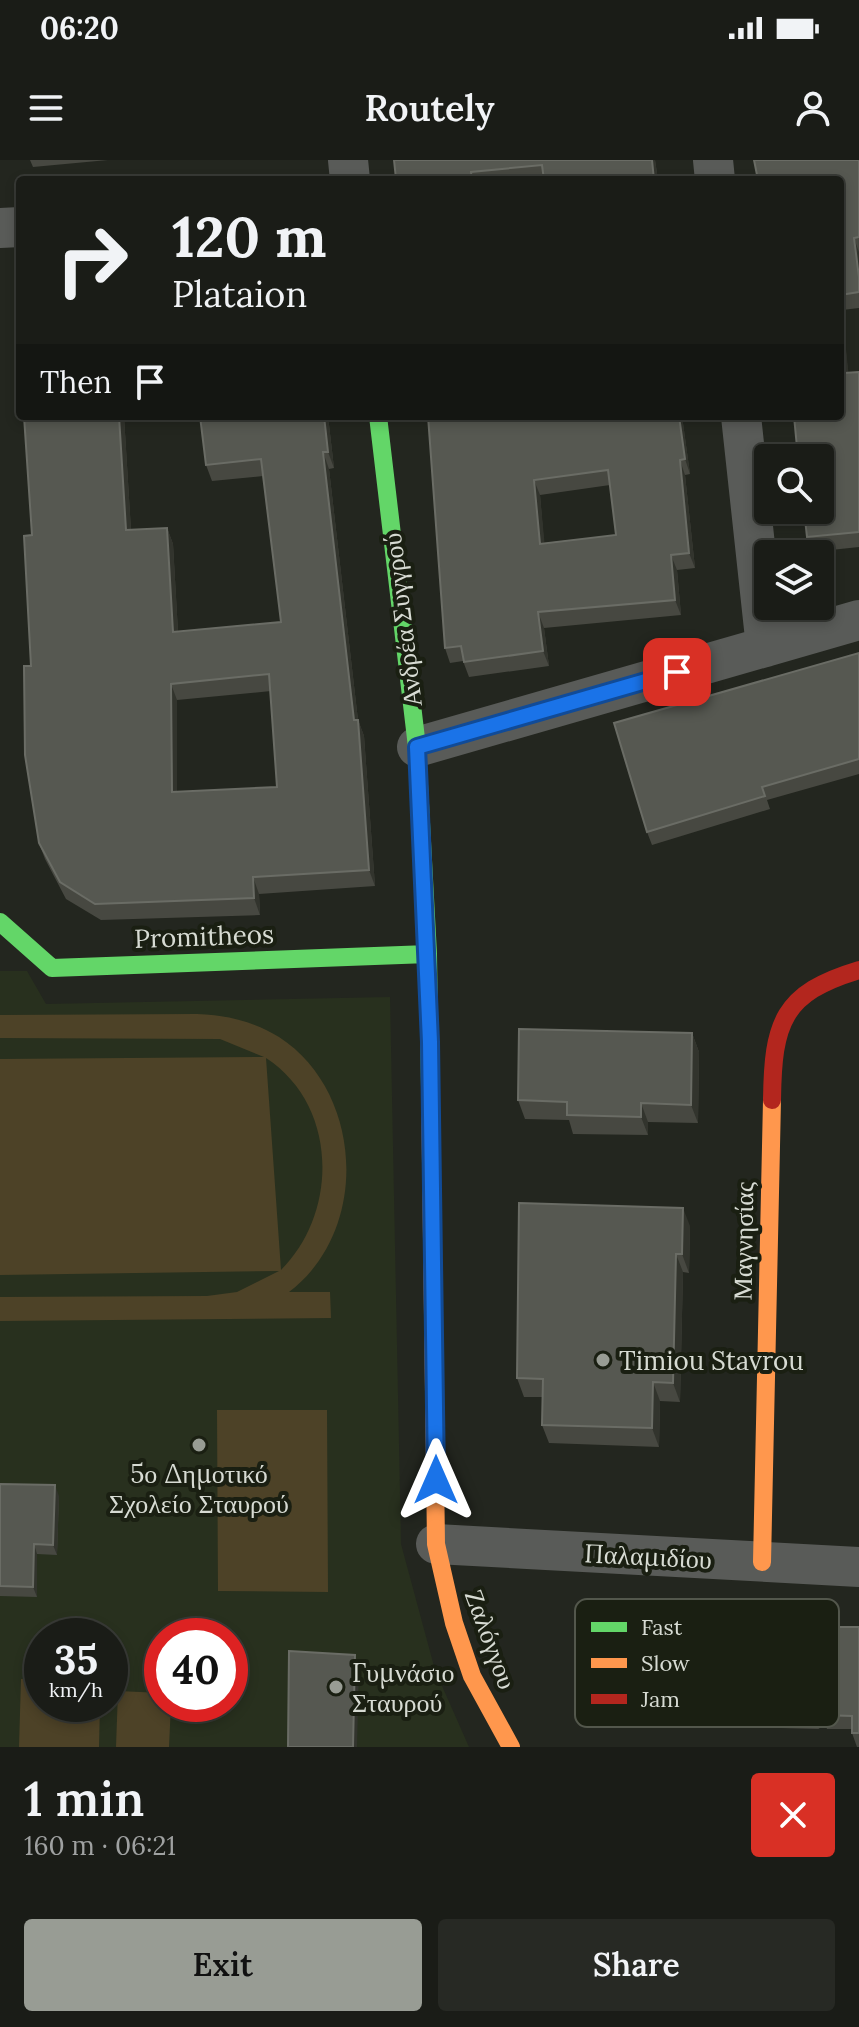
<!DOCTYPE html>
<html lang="en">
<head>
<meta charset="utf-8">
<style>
  body { margin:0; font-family:Lora,serif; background:#272924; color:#f1f3f6; height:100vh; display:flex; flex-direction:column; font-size:30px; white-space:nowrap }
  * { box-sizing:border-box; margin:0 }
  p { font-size:26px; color:#9fa1a1 }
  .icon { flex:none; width:44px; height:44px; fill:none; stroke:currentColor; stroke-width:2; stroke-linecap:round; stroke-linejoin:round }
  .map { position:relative; height:1587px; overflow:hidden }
  .side { display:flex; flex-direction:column; background:#1a1c17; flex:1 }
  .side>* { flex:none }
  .hud { position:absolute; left:16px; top:16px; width:828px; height:244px; border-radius:8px; box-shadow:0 4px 12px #0003,0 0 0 2px #383a36; background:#1a1c17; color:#f1f3f6; overflow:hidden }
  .controls { position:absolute; left:754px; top:284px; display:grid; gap:16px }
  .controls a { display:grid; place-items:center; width:80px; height:80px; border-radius:8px; background:#1a1c17; box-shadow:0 4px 12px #0003,0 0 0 2px #383a36; font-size:40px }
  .speed { position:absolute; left:24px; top:1458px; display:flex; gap:16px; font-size:40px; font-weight:700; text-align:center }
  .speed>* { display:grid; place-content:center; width:104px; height:104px; border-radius:50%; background:#1a1c17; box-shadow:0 4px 12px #0003,0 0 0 2px #383a36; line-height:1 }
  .speed small { font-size:20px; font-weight:400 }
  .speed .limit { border:12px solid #d22; background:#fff; color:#111 }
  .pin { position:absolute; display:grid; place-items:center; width:68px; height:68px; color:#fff; margin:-34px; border-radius:16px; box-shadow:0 4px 12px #0006 }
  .me { position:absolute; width:88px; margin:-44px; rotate:0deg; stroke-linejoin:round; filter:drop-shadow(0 0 6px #0008) }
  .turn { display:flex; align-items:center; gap:28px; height:168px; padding:0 24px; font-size:36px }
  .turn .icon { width:104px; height:104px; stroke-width:2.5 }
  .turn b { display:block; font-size:56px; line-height:68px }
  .then { display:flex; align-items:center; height:76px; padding:0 24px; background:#0003; gap:16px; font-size:30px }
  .round { display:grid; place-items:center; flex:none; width:84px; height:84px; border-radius:8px; background:#272924 }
  .headline { display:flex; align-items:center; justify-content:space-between; height:136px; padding:0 24px }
  h1 { font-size:48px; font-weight:600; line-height:60px }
  .button { display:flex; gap:16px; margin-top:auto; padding:16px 24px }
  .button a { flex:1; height:92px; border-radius:8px; background:#989c94; color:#111; font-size:32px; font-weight:600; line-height:92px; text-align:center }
  .button a+a { background:#272924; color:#f1f3f6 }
  .status { display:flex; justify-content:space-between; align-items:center; height:56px; padding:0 40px; background:#1a1c17; direction:ltr }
  .status svg { height:22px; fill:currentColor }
  header { display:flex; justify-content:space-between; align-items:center; height:104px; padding:0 24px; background:#1a1c17; font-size:36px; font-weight:600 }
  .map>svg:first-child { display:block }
  .built { fill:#28301e; fill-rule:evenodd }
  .grass { fill:#4d4227; fill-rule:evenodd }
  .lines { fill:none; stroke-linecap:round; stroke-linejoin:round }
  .street { stroke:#595b58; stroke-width:40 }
  .fast { stroke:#63d668; stroke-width:18 }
  .slow { stroke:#ff974d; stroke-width:18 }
  .jam { stroke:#b3261e; stroke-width:18 }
  .wall { fill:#474841; fill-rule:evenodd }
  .shaded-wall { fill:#32342d }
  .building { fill:#565851; stroke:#6a6c65; stroke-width:2; fill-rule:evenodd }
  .route-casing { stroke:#114b97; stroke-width:20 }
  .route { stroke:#1a73e8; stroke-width:14 }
  .poi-dot { fill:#989c94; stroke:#1a1f12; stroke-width:3 }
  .labels { text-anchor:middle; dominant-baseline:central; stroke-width:8; stroke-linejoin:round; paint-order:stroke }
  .street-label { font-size:26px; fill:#d7dbd3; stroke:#1a1f12 }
  .poi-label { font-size:26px; fill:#d7dbd3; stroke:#1a1f12; text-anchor:start }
  .key { fill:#1a1f12; stroke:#53574c; stroke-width:2 }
  .key-label { font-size:22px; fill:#d7dbd3 }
</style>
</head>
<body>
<div class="status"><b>06:20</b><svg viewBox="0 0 49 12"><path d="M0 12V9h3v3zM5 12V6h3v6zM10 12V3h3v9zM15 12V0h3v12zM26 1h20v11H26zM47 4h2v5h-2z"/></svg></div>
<header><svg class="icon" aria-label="menu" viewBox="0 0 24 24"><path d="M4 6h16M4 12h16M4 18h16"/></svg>Routely<svg class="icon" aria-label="person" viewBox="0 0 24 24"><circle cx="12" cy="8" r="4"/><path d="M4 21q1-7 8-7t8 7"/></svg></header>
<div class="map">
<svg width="859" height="1587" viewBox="0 0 859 1587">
  <rect width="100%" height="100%" fill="#23261f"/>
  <path class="built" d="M 0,811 L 27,811 L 46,844 L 390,837 L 401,1384 L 435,1510 L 469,1587 L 0,1587 ZM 42,1476 L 110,1476 L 110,1544 L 42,1544 ZM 162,1476 L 230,1476 L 230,1544 L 162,1544 Z"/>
  <path class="grass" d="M 197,854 C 226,855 253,861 279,877 C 364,932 370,1071 289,1132 L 330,1132 L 331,1158 L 0,1161 L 0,1137 L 207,1136 L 237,1132 L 279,1111 L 0,1115 L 0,899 L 264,897 L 220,879 L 0,878 L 0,855 ZM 266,898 C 338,945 339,1052 281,1110 Z
    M 217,1250 L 327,1250 L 328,1432 L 218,1431 Z
    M 21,1519 L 42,1520 L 42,1544 L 100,1544 L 99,1587 L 19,1587 Z
    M 118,1531 L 162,1533 L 162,1544 L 171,1544 L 169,1587 L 116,1587 Z"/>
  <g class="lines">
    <path class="street" d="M 348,0 L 350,20
      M 713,0 L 715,20
      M 0,68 L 20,67
      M 741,256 L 766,487
      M 417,587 L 859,460
      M 436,1384 L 859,1407"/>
    <path class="fast" d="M 378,256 L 417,587 L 428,794 L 430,927
      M 0,762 L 52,808 L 428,794"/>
    <path class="slow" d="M 430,927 L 436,1384 L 454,1463 L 472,1516 L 511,1587
      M 762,1402 L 772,940"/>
    <path class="jam" d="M 772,940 C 773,863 782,833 859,810"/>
  </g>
  <path class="wall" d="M 30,0 L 108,0 L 33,7 Z
    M 394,0 L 655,0 L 658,20 L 397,20 Z
    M 859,0 L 859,148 L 842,150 L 848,213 L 859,212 L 859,387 L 812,392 L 807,377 L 840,256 L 840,20 Z
    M 24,256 L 124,256 L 131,370 L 167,368 L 173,384 L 178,472 L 281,462 L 263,316 L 212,321 L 206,305 L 200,256 L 328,256 L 334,308 L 329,309 L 358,560 L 364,576 L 375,726 L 259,734 L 260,755 L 101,760 L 66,739 L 45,699 L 39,683 L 31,506 L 32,375 ZM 271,531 L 277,627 L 177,632 L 177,540 Z
    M 428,256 L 682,256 L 690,314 L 685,315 L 695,408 L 677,410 L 681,455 L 544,468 L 549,506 L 469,517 L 463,501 L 450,503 L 445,488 ZM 610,325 L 616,375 L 544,383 L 540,335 Z
    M 859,493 L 859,614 L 767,640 L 770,649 L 652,685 L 647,672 Z
    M 692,873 L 699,892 L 698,963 L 648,962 L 648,975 L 573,974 L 569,960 L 525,959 L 518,940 Z
    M 690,1066 L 689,1113 L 683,1112 L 680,1242 L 660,1241 L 659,1287 L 549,1283 L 542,1265 L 543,1237 L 524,1237 L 517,1218 Z
    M 0,1324 L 59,1336 L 57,1395 L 37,1394 L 37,1437 L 0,1436 Z
    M 807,1450 L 812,1467 L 859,1467 L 859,1587 L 857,1587 L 852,1573 L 852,1569 L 827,1569 L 823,1558 L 819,1569 L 705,1566 L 700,1552 Z"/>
  <path class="shaded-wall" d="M 652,0 L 655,0 L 658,20 L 654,20 Z
    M 854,78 L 859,92 L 859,117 Z
    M 840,144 L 842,150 L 850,228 L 844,213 L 840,169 Z
    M 119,256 L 124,256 L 132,387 L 126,370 Z
    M 324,256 L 328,256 L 334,308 L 328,292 Z
    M 679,256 L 682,256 L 690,314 L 685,299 Z
    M 323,292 L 329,309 L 358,560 L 364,576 L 375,726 L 369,710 L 354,560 Z
    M 680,300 L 685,315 L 695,408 L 689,393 Z
    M 534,320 L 540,335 L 546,399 L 540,384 Z
    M 167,368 L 173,384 L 179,489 L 173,472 Z
    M 671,395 L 677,410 L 681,455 L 675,440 Z
    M 538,452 L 544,468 L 549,506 L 543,491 Z
    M 171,524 L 177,540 L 177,649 L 172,632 Z
    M 253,717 L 259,734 L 260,755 L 254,738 Z
    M 692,873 L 699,892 L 698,963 L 691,945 Z
    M 641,943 L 648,962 L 648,975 L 641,957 Z
    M 683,1048 L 690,1066 L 689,1113 L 682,1094 Z
    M 676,1094 L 683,1112 L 680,1242 L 673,1223 Z
    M 653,1222 L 660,1241 L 659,1287 L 652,1268 Z
    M 55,1325 L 59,1336 L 57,1395 L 53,1385 Z
    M 34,1384 L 37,1394 L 37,1437 L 33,1427 Z
    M 807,1450 L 812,1464 L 812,1481 L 807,1467 Z
    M 355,1495 L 359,1506 L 357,1587 L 353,1587 Z
    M 819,1543 L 823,1558 L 819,1569 L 814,1555 Z"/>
  <path class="building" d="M 394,0 L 652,0 L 654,20 L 544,20 L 542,5 L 471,12 L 472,20 L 411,20 L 411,18 L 396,19 Z
    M 754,0 L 859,0 L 859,77 L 854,78 L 859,117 L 859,132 L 840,135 L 840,20 L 758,20 Z
    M 840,169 L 844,213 L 859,212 L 859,372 L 807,377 L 804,350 L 820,350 L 820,298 L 798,298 L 794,256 L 840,256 Z
    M 24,256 L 119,256 L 126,370 L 167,368 L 173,472 L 281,462 L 261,299 L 206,305 L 200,256 L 324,256 L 328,292 L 323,292 L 354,560 L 358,560 L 369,710 L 253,717 L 254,738 L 95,744 L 60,722 L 39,683 L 25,595 L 24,506 L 31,506 L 24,376 L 32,375 ZM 269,514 L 277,627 L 172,632 L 171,524 Z
    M 428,256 L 679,256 L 685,299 L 680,300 L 689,393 L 671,395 L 675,440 L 538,452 L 543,491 L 464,502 L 461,486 L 445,488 ZM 608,310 L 616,375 L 540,384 L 534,320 Z
    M 859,493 L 859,599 L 762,627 L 765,636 L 647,672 L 614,563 Z
    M 519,869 L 692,873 L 691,945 L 641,943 L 641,957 L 567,955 L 567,942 L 518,940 Z
    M 519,1043 L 683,1048 L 682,1094 L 676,1094 L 673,1223 L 653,1222 L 652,1268 L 542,1265 L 543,1219 L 517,1218 Z
    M 0,1324 L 55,1325 L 53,1385 L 34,1384 L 33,1427 L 0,1426 Z
    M 705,1445 L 807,1450 L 807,1467 L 859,1467 L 859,1573 L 852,1573 L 852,1556 L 822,1555 L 823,1544 L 819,1543 L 814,1555 L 700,1552 Z
    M 289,1491 L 355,1495 L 353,1587 L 288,1587 Z"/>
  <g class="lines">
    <g class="route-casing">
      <path id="route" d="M 436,1320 L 430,882 L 417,587 L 677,512"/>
    </g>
    <use href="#route" class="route"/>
  </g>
  <g class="poi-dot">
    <circle cx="603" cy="1200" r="8"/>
    <circle cx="199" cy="1285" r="8"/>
    <circle cx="336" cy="1527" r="8"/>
  </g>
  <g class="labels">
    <g class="street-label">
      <text transform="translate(402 460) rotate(-97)">Ανδρέα Συγγρού</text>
      <text transform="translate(204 776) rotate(-2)">Promitheos</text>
      <text transform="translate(743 1081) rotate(-89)">Μαγνησίας</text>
      <text transform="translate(648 1396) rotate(3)">Παλαμιδίου</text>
      <text transform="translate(491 1479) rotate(70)">Ζαλόγγου</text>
    </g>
    <g class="poi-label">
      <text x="619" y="1200">Timiou Stavrou</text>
      <text x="199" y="1313" text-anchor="middle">5ο Δημοτικό<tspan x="199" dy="30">Σχολείο Σταυρού</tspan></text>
      <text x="352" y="1512">Γυμνάσιο<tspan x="352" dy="30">Σταυρού</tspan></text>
    </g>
  </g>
  <rect x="575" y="1439" width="264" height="128" rx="12" class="key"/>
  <rect x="591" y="1462" width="36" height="10" fill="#63d668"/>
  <rect x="591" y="1498" width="36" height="10" fill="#ff974d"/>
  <rect x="591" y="1534" width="36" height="10" fill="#b3261e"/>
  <g class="key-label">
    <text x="641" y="1475">Fast</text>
    <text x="641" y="1511">Slow</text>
    <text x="641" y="1547">Jam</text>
  </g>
</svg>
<div class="controls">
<a><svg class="icon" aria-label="search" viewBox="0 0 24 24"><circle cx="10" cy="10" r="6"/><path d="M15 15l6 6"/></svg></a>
<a><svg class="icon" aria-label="layers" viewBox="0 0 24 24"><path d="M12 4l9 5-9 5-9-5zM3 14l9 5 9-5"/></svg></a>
</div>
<div class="speed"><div>35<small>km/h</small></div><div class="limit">40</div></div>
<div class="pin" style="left:677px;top:512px;background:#d93025"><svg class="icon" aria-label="arrive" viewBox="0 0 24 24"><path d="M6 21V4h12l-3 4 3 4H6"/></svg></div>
<svg class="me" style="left:436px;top:1320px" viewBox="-20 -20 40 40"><path d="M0-17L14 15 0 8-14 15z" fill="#1a73e8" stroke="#fff" stroke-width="4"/></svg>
<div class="hud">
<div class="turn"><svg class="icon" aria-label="right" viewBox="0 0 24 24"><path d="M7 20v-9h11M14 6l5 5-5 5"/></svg><div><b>120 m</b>Plataion</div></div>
<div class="then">Then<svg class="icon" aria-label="arrive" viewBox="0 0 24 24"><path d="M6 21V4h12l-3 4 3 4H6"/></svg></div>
</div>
</div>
<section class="side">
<div class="headline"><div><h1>1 min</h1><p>160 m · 06:21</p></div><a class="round" style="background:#d93025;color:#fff"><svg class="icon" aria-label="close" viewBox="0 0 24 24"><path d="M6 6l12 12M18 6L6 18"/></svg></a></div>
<div class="button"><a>Exit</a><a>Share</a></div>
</section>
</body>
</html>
